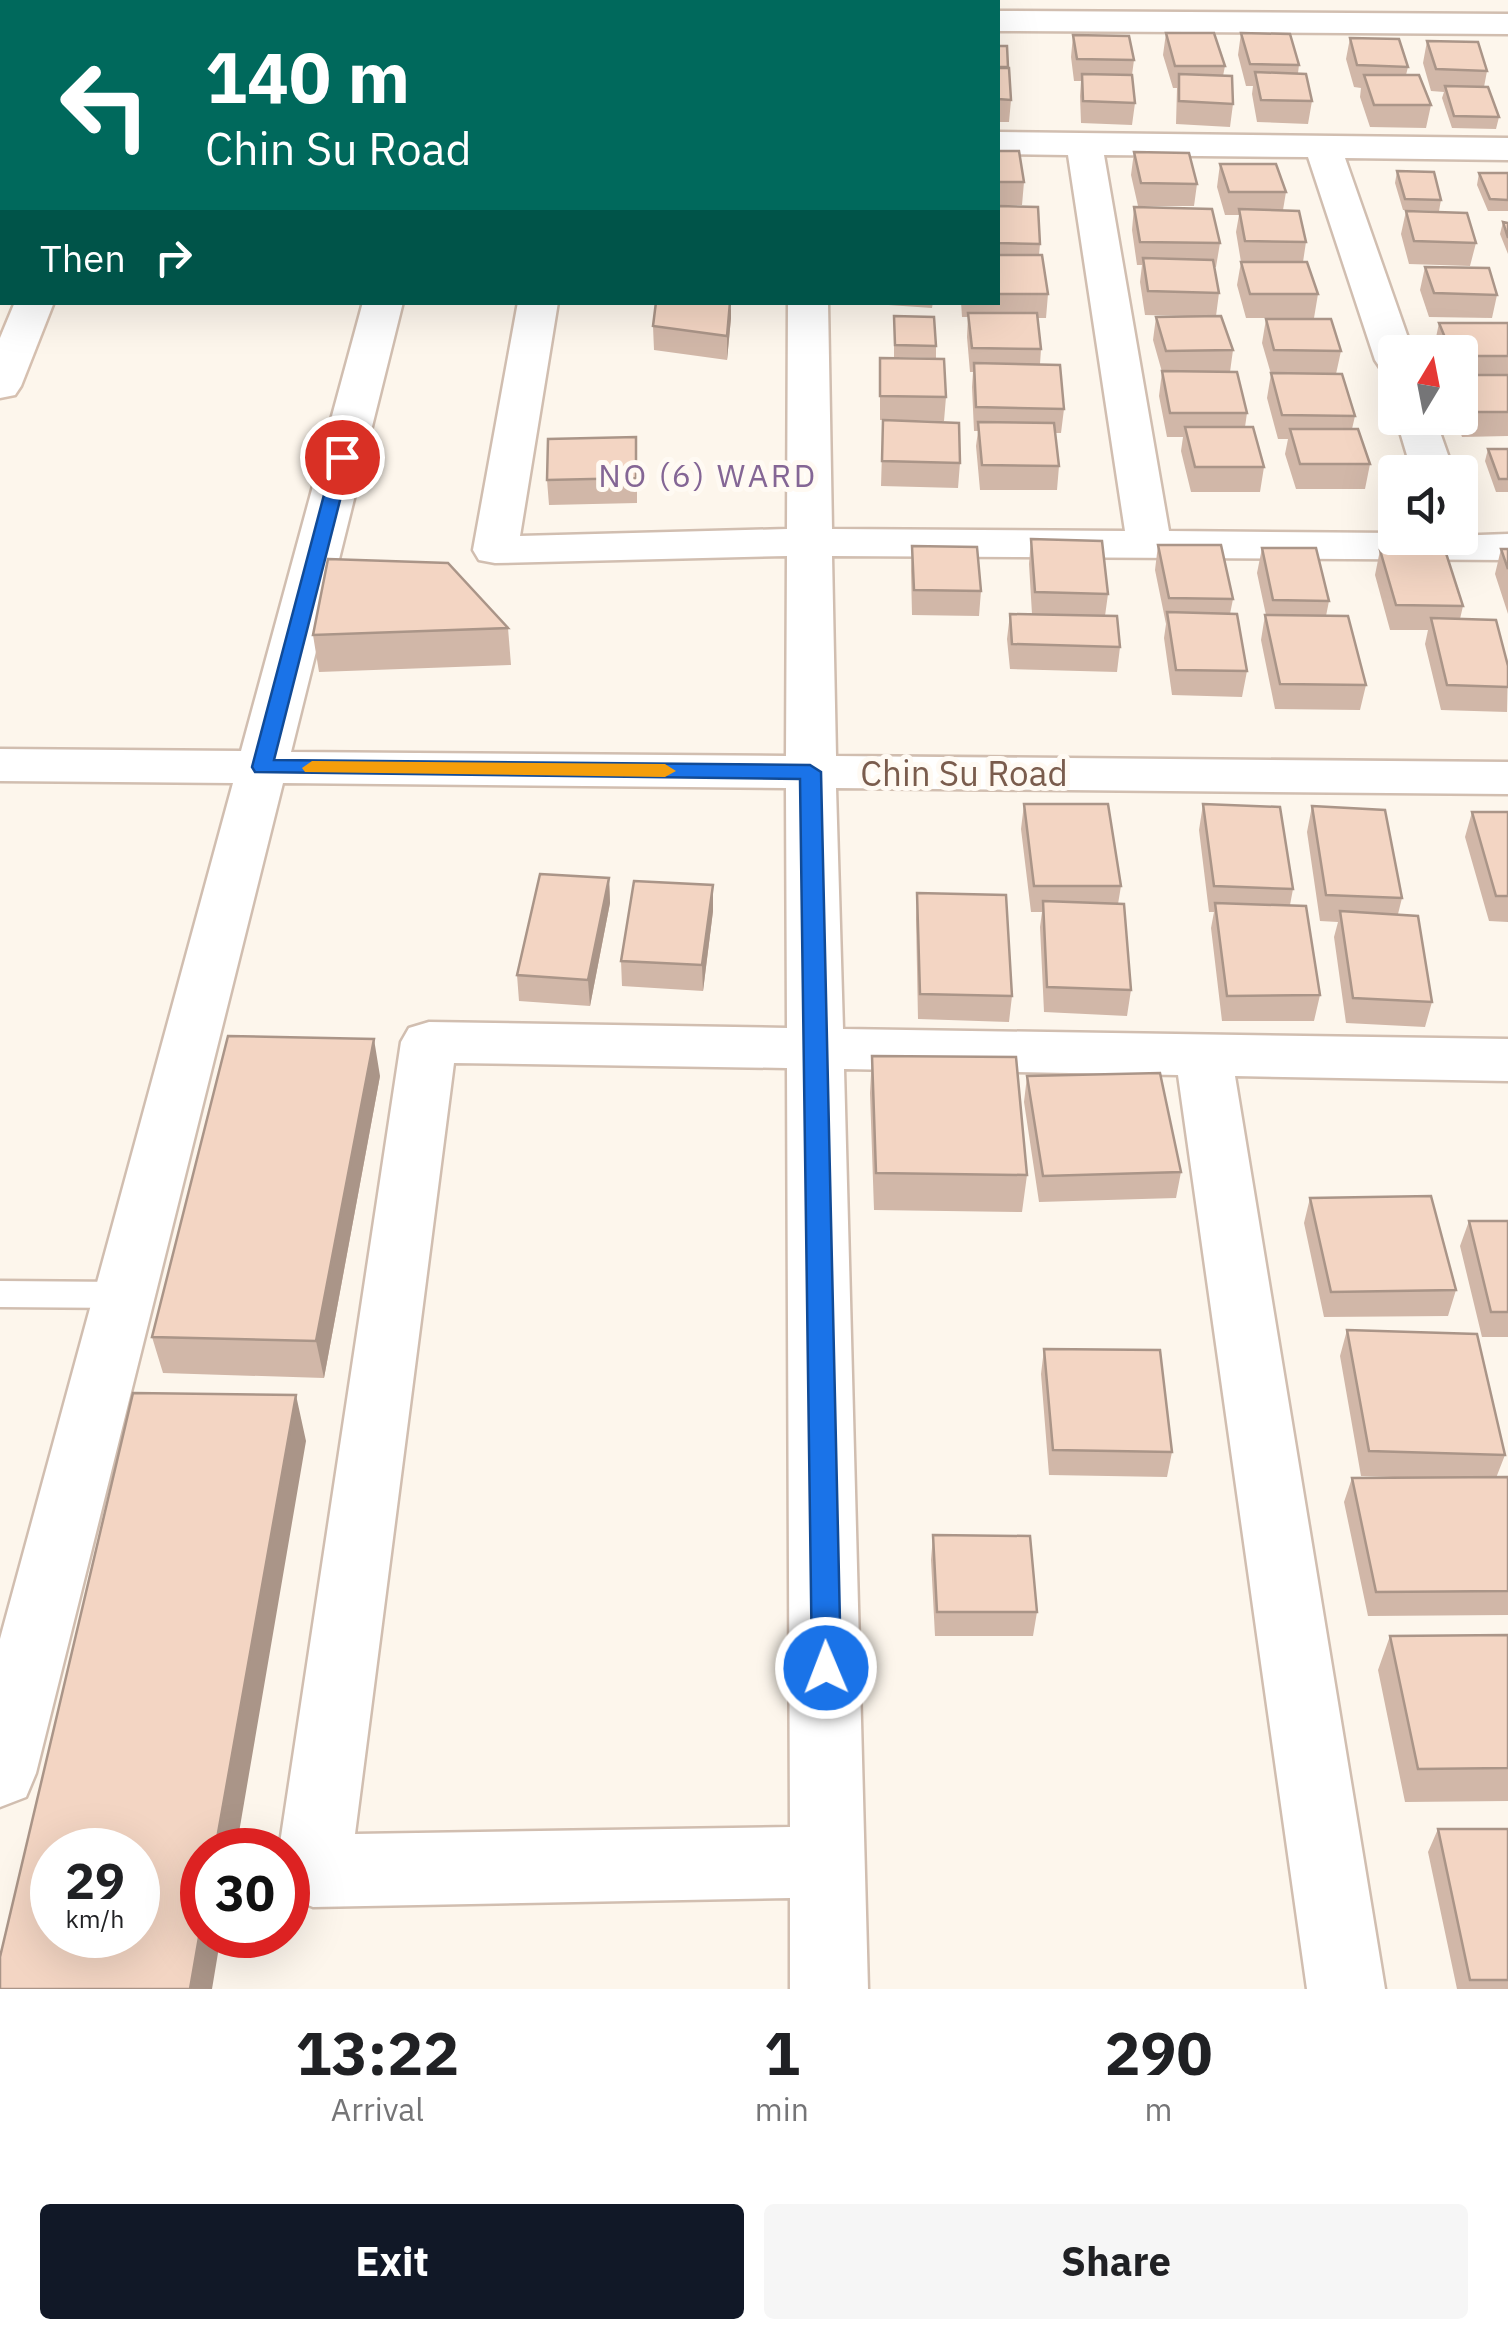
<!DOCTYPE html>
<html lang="en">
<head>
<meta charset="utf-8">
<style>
  body { margin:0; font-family:"IBM Plex Sans",sans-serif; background:#f6f6f6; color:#202124; height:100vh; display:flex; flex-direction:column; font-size:38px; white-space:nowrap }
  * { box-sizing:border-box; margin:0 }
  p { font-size:32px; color:#757577 }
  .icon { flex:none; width:55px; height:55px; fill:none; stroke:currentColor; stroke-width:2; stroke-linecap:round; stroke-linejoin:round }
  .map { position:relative; height:1989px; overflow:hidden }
  .drawer { display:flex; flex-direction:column; background:#fff; flex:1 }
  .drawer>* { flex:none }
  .top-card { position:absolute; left:0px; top:0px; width:1000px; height:305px; box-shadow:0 10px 40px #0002; background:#00695c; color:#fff; overflow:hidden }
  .needle { width:65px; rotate:10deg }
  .tools { position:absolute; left:1378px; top:335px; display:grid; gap:20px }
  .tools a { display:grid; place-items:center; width:100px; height:100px; border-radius:10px; background:#fff; box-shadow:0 10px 40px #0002; font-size:50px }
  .speed { position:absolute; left:30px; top:1828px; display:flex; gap:20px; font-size:50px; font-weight:700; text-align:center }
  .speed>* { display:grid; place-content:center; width:130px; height:130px; border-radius:50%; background:#fff; box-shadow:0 10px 40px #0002; line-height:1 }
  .speed small { font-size:25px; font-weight:400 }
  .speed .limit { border:15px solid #d22; background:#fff; color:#111 }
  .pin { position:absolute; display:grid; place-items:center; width:85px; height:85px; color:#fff; margin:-42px; border:5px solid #fff; border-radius:50%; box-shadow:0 2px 10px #0007 }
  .me { position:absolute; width:110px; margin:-55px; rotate:359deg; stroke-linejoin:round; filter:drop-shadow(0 0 8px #0008) }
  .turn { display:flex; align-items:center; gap:35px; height:210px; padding:0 40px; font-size:45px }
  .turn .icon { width:130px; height:130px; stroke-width:2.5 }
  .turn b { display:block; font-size:70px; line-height:85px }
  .then { display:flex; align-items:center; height:95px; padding:0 40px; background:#0003; gap:20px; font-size:38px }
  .eta { display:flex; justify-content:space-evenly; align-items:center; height:170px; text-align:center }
  .eta b { font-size:60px; font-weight:700; line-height:70px }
  .primary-button { display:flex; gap:20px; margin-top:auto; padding:20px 40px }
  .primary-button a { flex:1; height:115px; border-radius:10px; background:#111827; color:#fff; font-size:40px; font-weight:700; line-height:115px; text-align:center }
  .primary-button a+a { background:#f6f6f6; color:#202124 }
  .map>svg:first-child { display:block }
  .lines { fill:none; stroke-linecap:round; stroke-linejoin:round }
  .service-casing { stroke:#d1beb0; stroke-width:5 }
  .minor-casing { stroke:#d1beb0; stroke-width:5 }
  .secondary-casing { stroke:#d6c0b0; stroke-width:5 }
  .service { fill:#fff; fill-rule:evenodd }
  .minor { fill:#fff; fill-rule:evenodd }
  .secondary { fill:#fff; fill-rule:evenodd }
  .wall { fill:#d1b7a8 }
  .shaded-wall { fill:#aa9588 }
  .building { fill:#f3d5c3; stroke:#aa9588; stroke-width:2.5; fill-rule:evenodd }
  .route { fill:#1a73e8; stroke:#114b97; stroke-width:2.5 }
  .slow { fill:#f59e0b }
  .labels { text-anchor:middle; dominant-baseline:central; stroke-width:10; stroke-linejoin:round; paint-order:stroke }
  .far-quarter-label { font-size:32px; letter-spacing:2.5px; fill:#846695; stroke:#fffaf3 }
  .street-label { font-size:35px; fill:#7a5c4d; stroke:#fffaf3 }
</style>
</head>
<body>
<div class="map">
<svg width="1508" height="1989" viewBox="0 0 1508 1989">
  <rect width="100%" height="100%" fill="#fdf6ec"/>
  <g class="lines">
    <g class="service-casing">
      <path id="service" d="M 0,1281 L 124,1282 L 136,1286 L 141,1295 L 136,1304 L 124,1308 L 0,1307 Z"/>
    </g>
    <g class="minor-casing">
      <path id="minor" d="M 794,0 L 826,0 L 826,2 L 794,2 Z
        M 0,5 L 2,5 L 2,25 L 0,25 Z
        M 998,11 L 1508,14 L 1508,34 L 998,31 Z
        M 998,132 L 1508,138 L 1508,160 L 1345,158 L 1413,352 L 1395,352 L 1395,372 L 1381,369 L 1375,360 L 1308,157 L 1104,155 L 1169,531 L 1395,533 L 1395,538 L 1508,534 L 1508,560 L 832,556 L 836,756 L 1508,762 L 1508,794 L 836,788 L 843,1029 L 1508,1039 L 1508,1081 L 1235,1076 L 1385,1989 L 1307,1989 L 1178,1075 L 844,1069 L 868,1989 L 790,1989 L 790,1898 L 313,1907 L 288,1897 L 288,1850 L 279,1850 L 401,1042 L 409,1028 L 429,1022 L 787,1028 L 786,788 L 283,783 L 36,1773 L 26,1797 L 0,1807 L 0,1639 L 233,783 L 0,781 L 0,749 L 241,751 L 363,302 L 403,302 L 291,752 L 786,756 L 787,556 L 495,563 L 479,560 L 473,550 L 518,302 L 558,302 L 520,536 L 787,529 L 788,302 L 828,302 L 832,529 L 1125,531 L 1068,155 L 998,154 ZM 454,1063 L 787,1068 L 790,1827 L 355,1834 Z
        M 2,154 L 2,180 L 0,181 L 0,155 Z
        M 1395,415 L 1435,418 L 1454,472 L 1412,472 Z"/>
    </g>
    <g class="secondary-casing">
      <path id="secondary" d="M 15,302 L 54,302 L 21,386 L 15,395 L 0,398 L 0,338 Z"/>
    </g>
    <use href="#service" class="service"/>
    <use href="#minor" class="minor"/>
    <use href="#secondary" class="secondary"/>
  </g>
  <path class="wall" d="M 247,0 L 282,0 L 281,2 L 247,2 Z
    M 344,0 L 400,0 L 400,2 L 345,2 Z
    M 499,0 L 548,0 L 548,1 Z
    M 1166,33 L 1225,66 L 1223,76 L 1233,104 L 1230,127 L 1176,124 L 1177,88 L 1173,88 L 1163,55 Z
    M 1241,33 L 1299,65 L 1298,73 L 1312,101 L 1308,124 L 1257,122 L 1252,94 L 1253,86 L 1246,86 L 1238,55 Z
    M 1073,35 L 1134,60 L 1132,75 L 1135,103 L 1132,125 L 1081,123 L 1080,96 L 1081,81 L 1074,81 L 1071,57 Z
    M 1350,38 L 1408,67 L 1406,75 L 1431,105 L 1426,128 L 1370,127 L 1360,97 L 1361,88 L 1354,87 L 1346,59 Z
    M 1427,41 L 1487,71 L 1484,87 L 1499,117 L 1496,129 L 1452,128 L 1442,98 L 1444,92 L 1431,91 L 1423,63 Z
    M 998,46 L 1007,68 L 1011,100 L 1009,122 L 998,122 Z
    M 998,151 L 1024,182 L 1022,205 L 998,205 Z
    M 1134,152 L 1197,184 L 1194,206 L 1138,206 L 1131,175 Z
    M 1220,164 L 1286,192 L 1283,210 L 1306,242 L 1303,262 L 1318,294 L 1314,318 L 1246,318 L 1237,285 L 1241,262 L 1236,232 L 1239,215 L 1225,215 L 1217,187 Z
    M 1397,171 L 1441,200 L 1439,211 L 1403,210 L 1395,183 Z
    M 1479,173 L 1508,173 L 1508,211 L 1488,211 L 1477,185 Z
    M 998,206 L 1040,244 L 1039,255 L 1048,294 L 1046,318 L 1037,318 L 1041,349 L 1040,364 L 1064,409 L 1061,433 L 1055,433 L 1059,466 L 1057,490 L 980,490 L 976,446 L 978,431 L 974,431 L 972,387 L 973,372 L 970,372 L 967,337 L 968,317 L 962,317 L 961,302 L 998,302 Z
    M 1134,207 L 1220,243 L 1216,267 L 1214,267 L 1219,293 L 1216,316 L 1233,350 L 1230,372 L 1247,413 L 1245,427 L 1264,467 L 1260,492 L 1191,492 L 1181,451 L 1183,437 L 1167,437 L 1159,396 L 1162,372 L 1153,340 L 1156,317 L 1189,316 L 1145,315 L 1140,282 L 1142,265 L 1137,265 L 1132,230 Z
    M 1406,211 L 1476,243 L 1470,266 L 1409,264 L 1401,234 Z
    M 1503,222 L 1508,223 L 1508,254 L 1500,234 Z
    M 1425,267 L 1497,295 L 1492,318 L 1429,317 L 1420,290 Z
    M 874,302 L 933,302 L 932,308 L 874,304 Z
    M 894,316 L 936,346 L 936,358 L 894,357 Z
    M 731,318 L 727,360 L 654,350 L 653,326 Z
    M 1266,319 L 1341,351 L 1336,374 L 1355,416 L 1352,429 L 1370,464 L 1365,489 L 1296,489 L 1285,454 L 1288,439 L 1278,439 L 1267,398 L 1271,374 L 1262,343 Z
    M 1439,323 L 1508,323 L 1508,436 L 1462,437 L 1455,418 L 1460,418 L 1460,352 L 1436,352 L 1434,347 Z
    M 880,358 L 946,397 L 944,421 L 880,420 Z
    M 883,420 L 960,463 L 958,488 L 881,486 Z
    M 1488,449 L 1508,449 L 1508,492 L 1496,492 L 1485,461 Z
    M 637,461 L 637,503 L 549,505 L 547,480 Z
    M 1031,539 L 1108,594 L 1105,616 L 1120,647 L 1117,672 L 1010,669 L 1007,639 L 1010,614 L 1032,614 L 1029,564 Z
    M 1158,545 L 1233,599 L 1230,614 L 1247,671 L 1242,697 L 1172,695 L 1164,638 L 1166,624 L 1155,570 Z
    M 912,546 L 981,591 L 979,616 L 912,615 L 911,571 Z
    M 1262,548 L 1329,601 L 1326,616 L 1366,685 L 1360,710 L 1275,709 L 1261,640 L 1265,615 L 1266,615 L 1257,573 Z
    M 1501,549 L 1508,549 L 1508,614 L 1495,574 Z
    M 1380,550 L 1463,606 L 1460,619 L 1508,666 L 1507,712 L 1441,710 L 1425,644 L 1428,630 L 1390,630 L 1375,575 Z
    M 508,628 L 511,665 L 319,672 L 313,635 Z
    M 1024,804 L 1121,886 L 1118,904 L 1131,990 L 1127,1016 L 1044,1012 L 1040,927 L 1042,912 L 1031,912 L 1021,829 Z
    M 1203,804 L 1293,889 L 1290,905 L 1320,995 L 1314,1021 L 1222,1021 L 1211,928 L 1214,912 L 1209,912 L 1199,830 Z
    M 1312,806 L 1402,898 L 1398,914 L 1432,1002 L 1425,1027 L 1346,1023 L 1334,937 L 1338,922 L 1320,921 L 1307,832 Z
    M 1472,812 L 1508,812 L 1508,922 L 1489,921 L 1465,837 Z
    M 609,878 L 610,903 L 590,1006 L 519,1001 L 517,975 Z
    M 713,885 L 713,911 L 703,991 L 622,986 L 621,961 Z
    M 917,893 L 1012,996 L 1009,1022 L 918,1019 L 916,919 Z
    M 872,1056 L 1027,1175 L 1022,1212 L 874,1210 L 870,1093 Z
    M 380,1076 L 324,1378 L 163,1373 L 152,1337 Z
    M 1027,1076 L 1181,1172 L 1176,1198 L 1039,1202 L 1024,1102 Z
    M 1310,1198 L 1456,1290 L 1448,1316 L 1324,1317 L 1304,1223 Z
    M 1469,1221 L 1508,1221 L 1508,1337 L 1482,1337 L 1460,1246 Z
    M 1347,1330 L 1505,1455 L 1496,1478 L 1508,1477 L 1508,1615 L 1368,1616 L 1344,1502 L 1352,1478 L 1425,1478 L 1361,1476 L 1340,1356 Z
    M 1044,1349 L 1172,1452 L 1167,1477 L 1049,1475 L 1041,1374 Z
    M 933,1535 L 1037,1612 L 1033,1636 L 935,1636 L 931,1560 Z
    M 1508,1635 L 1508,1801 L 1405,1802 L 1378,1670 L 1390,1636 Z
    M 1438,1829 L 1508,1829 L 1508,1989 L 1457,1989 L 1428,1852 Z"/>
  <path class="shaded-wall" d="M 731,302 L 731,318 L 727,360 L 727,336 Z
    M 609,878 L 610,903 L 590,1006 L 588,980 Z
    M 713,885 L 713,911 L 703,991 L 702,965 Z
    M 374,1039 L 380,1076 L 324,1378 L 316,1341 Z
    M 296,1395 L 306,1441 L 236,1850 L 215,1850 Z
    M 202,1920 L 202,1935 L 221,1935 L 212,1989 L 190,1989 Z"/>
  <path class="building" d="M 1166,33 L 1214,33 L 1225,66 L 1175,66 Z
    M 1241,33 L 1290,34 L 1299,65 L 1250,64 Z
    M 1073,35 L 1129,36 L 1134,60 L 1077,59 Z
    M 1350,38 L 1399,39 L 1408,67 L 1357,65 Z
    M 1427,41 L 1478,42 L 1487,71 L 1436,69 Z
    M 998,46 L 1007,46 L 1008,67 L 998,67 Z
    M 998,68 L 1009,68 L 1011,100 L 998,99 Z
    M 1255,72 L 1306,74 L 1312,101 L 1261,100 Z
    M 1082,74 L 1132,75 L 1135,103 L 1083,101 Z
    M 1179,74 L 1232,76 L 1233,104 L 1179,101 Z
    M 1364,75 L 1419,75 L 1431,105 L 1374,105 Z
    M 1445,86 L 1488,87 L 1499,117 L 1454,116 Z
    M 998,151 L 1019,151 L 1024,182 L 998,182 Z
    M 1134,152 L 1189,153 L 1197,184 L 1141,183 Z
    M 1220,164 L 1276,164 L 1286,192 L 1229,192 Z
    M 1397,171 L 1434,172 L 1441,200 L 1405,199 Z
    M 1479,173 L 1508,173 L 1508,200 L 1490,199 Z
    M 998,206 L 1038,207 L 1040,244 L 998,243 Z
    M 1134,207 L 1212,209 L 1220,243 L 1140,242 Z
    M 1239,209 L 1299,211 L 1306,242 L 1245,241 Z
    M 1406,211 L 1467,213 L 1476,243 L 1414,241 Z
    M 1503,222 L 1508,223 L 1508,238 Z
    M 998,255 L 1042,255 L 1048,294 L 998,294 Z
    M 1143,258 L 1213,260 L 1219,293 L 1148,291 Z
    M 1241,262 L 1307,262 L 1318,294 L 1250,294 Z
    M 1425,267 L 1489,268 L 1497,295 L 1434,293 Z
    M 656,302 L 730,302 L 727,336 L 653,326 Z
    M 968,313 L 1037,313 L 1041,349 L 972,348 Z
    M 894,316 L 934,317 L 936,346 L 895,345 Z
    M 1221,316 L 1233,350 L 1166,351 L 1156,317 Z
    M 1266,319 L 1331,319 L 1341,351 L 1274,350 Z
    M 1439,323 L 1508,323 L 1508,356 L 1460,356 L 1460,352 L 1451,352 Z
    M 880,358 L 944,359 L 946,397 L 880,396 Z
    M 974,363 L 1060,365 L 1064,409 L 976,407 Z
    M 1162,371 L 1237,372 L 1247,413 L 1170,413 Z
    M 1271,373 L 1342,374 L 1355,416 L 1282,415 Z
    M 1460,375 L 1508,375 L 1508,412 L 1468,412 L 1460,393 Z
    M 883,420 L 959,423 L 960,463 L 882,461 Z
    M 978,422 L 1054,423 L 1059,466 L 982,465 Z
    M 1185,427 L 1253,427 L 1264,467 L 1195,467 Z
    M 1290,429 L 1358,429 L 1370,464 L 1300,464 Z
    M 636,437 L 636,478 L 547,480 L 548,439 Z
    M 1488,449 L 1508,449 L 1508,479 L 1499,479 Z
    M 1031,539 L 1102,541 L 1108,594 L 1035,592 Z
    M 1158,545 L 1221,545 L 1233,599 L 1169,598 Z
    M 912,546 L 977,547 L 981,591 L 914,590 Z
    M 1262,548 L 1316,548 L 1329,601 L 1273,600 Z
    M 1501,549 L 1508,549 L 1508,569 Z
    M 1380,550 L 1445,550 L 1463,606 L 1396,605 Z
    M 328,559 L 448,563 L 508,628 L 313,635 Z
    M 1167,612 L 1237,614 L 1247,671 L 1176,670 Z
    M 1010,614 L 1117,616 L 1120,647 L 1012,644 Z
    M 1265,615 L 1348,616 L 1366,685 L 1280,684 Z
    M 1431,618 L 1496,620 L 1508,666 L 1508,687 L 1447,685 Z
    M 1024,804 L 1108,804 L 1121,886 L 1034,886 Z
    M 1203,804 L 1280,807 L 1293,889 L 1214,886 Z
    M 1312,806 L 1385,810 L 1402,898 L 1326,895 Z
    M 1472,812 L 1508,812 L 1508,896 L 1496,896 Z
    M 540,874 L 609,878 L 588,980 L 517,975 Z
    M 634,881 L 713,885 L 702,965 L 621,961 Z
    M 917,893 L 1006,895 L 1012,996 L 920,994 Z
    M 1043,901 L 1124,904 L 1131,990 L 1047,987 Z
    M 1215,903 L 1306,906 L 1320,995 L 1227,996 Z
    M 1340,911 L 1418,916 L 1432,1002 L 1353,998 Z
    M 228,1036 L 374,1039 L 316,1341 L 152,1337 Z
    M 872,1056 L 1016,1057 L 1027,1175 L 876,1173 Z
    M 1160,1073 L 1181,1172 L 1043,1176 L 1027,1076 Z
    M 1431,1196 L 1456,1290 L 1331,1292 L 1310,1198 Z
    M 1469,1221 L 1508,1221 L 1508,1312 L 1491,1312 Z
    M 1347,1330 L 1477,1334 L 1505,1455 L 1369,1451 Z
    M 1044,1349 L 1160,1350 L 1172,1452 L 1053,1450 Z
    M 133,1393 L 296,1395 L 215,1850 L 202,1850 L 202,1920 L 190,1989 L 0,1989 L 0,1957 ZM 52,1850 L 138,1850 L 138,1935 L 52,1935 Z
    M 1508,1477 L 1508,1591 L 1376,1592 L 1352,1478 Z
    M 933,1535 L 1030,1536 L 1037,1612 L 937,1612 Z
    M 1508,1635 L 1508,1768 L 1418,1769 L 1390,1636 Z
    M 1438,1829 L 1508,1829 L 1508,1980 L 1470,1980 Z"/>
  <path class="route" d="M 342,452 L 351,457 L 274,760 L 810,765 L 821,772 L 841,1668 L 837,1677 L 826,1681 L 816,1677 L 812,1668 L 800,779 L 255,772 L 252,767 L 334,457 Z"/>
  <path class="slow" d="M 312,761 L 665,764 L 676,771 L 665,777 L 305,772 L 302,768 Z"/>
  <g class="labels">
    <g class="far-quarter-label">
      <text x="708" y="475">NO (6) WARD</text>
    </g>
    <g class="street-label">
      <text x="964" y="773">Chin Su Road</text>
    </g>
  </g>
</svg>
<div class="tools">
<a><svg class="needle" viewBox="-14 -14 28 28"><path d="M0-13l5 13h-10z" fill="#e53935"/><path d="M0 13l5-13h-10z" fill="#757577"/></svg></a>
<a><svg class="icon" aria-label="sound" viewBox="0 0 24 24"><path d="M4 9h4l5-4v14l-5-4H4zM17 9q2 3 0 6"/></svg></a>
</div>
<div class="speed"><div>29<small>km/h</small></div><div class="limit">30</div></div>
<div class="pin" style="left:342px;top:457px;background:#d93025"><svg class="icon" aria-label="arrive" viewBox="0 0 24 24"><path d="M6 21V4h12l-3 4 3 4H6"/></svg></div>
<svg class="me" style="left:826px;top:1668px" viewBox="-20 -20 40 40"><circle r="17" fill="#1a73e8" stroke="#fff" stroke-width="3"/><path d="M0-11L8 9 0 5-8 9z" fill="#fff"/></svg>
<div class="top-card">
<div class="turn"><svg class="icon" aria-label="left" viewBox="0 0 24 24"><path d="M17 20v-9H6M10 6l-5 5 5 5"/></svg><div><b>140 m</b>Chin Su Road</div></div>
<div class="then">Then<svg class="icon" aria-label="right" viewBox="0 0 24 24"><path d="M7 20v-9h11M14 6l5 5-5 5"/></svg></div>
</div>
</div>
<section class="drawer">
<div class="eta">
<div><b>13:22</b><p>Arrival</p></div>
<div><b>1</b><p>min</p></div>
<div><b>290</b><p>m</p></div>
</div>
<div class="primary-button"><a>Exit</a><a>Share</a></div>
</section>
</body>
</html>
